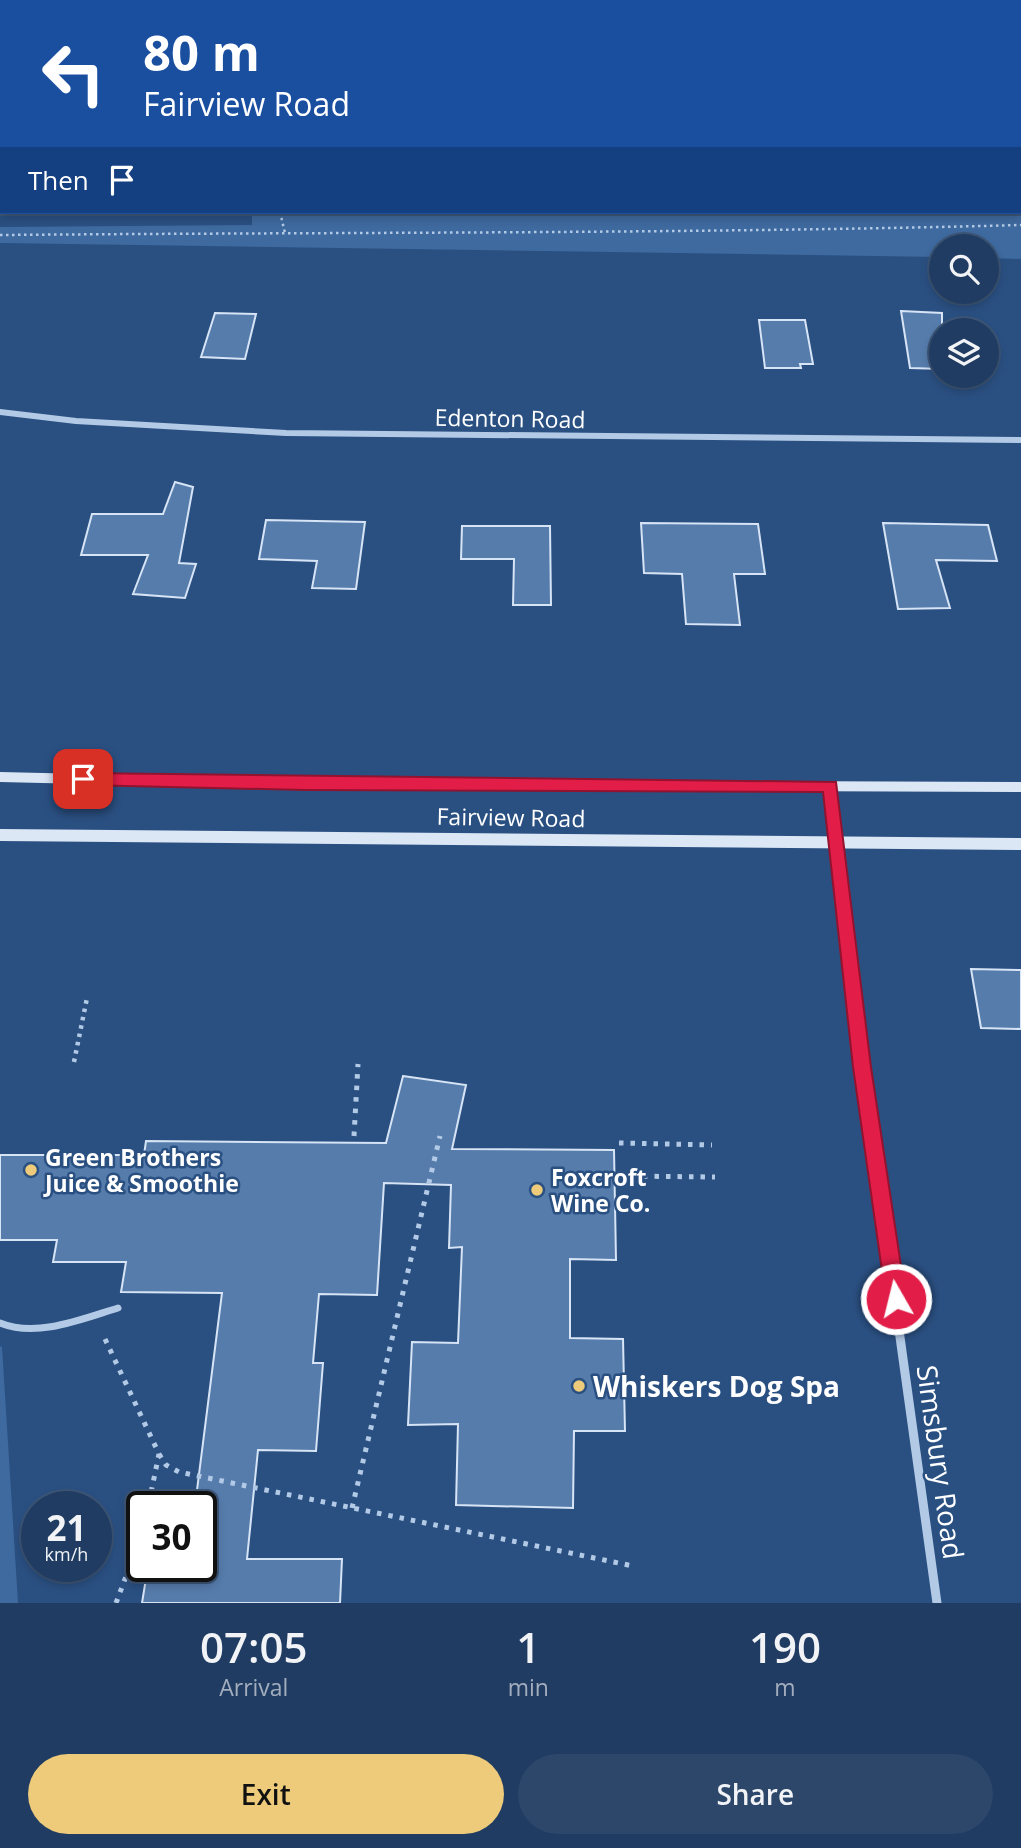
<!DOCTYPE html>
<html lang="en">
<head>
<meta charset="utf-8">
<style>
  body { margin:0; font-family:"Open Sans",sans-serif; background:#2d476b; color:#f1f3f6; height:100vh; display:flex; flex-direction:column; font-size:26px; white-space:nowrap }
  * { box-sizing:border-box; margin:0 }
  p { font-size:23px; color:#a2adbe }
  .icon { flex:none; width:38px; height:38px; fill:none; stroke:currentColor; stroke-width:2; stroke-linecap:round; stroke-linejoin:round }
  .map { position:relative; height:1603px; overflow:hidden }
  .panel { display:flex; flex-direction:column; background:#203c62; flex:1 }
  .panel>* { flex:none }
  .top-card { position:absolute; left:0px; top:0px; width:1022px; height:214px; box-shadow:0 4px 10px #0003,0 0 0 2px #3d5677; background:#1a4fa0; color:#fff; overflow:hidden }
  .buttons { position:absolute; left:929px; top:234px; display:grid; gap:14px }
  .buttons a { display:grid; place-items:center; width:70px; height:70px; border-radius:50%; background:#203c62; box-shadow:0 4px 10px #0003,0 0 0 2px #3d5677; font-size:35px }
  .speed { position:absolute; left:21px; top:1491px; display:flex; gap:14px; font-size:35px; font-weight:700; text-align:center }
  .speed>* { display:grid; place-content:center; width:91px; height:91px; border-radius:50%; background:#203c62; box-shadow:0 4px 10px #0003,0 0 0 2px #3d5677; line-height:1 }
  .speed small { font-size:18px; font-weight:400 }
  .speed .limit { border:4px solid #111; border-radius:10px; background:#fff; color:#111 }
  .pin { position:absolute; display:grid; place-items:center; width:60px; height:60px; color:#fff; margin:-30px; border-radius:14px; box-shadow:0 4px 10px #0006 }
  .me { position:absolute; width:77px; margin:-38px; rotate:352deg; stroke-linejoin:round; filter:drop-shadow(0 0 5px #0008) }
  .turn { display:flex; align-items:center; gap:24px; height:147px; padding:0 28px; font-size:32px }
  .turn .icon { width:91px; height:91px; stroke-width:2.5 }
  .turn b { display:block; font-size:49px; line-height:60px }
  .then { display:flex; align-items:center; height:66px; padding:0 28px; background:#0003; gap:14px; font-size:26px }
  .eta { display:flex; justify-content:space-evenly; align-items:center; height:119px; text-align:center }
  .eta b { font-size:42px; font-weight:600; line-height:49px }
  .primary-button { display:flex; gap:14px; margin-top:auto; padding:14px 28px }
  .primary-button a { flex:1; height:80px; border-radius:42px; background:#edcb7a; color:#111; font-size:28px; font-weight:600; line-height:80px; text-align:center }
  .primary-button a+a { background:#2d476b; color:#f1f3f6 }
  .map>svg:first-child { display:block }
  .green { fill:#3f6a9f }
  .building { fill:#567cac; stroke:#d6e4f5; stroke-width:2 }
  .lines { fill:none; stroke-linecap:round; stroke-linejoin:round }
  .path-far2 { stroke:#b3cae6; stroke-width:2.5; stroke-dasharray:2.5 3.5; stroke-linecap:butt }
  .path-far1 { stroke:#b3cae6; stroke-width:4.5; stroke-dasharray:3.5 5; stroke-linecap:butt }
  .path { stroke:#b3cae6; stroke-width:5; stroke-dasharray:4.5 7; stroke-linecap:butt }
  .service { stroke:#b3cae6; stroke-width:7 }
  .minor-far3 { stroke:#b3cae6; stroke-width:4.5 }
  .minor-far2 { stroke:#b3cae6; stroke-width:6 }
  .minor-far1 { stroke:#b3cae6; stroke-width:7 }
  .minor { stroke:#b3cae6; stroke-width:9 }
  .secondary { fill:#dce7f6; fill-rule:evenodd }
  .route { fill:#e11d48; stroke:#92132f; stroke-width:2 }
  .poi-dot { fill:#edcb7a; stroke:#2a5082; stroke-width:2.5 }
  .labels { text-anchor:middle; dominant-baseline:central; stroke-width:5; stroke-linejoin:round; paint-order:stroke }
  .street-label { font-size:23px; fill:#fff; stroke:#2a5082 }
  .poi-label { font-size:23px; font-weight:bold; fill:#fff; stroke:#2a5082; text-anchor:start }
  .near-poi-label { font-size:28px; font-weight:bold; fill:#fff; stroke:#2a5082; text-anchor:start }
  .near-street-label { font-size:28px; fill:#fff; stroke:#2a5082 }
</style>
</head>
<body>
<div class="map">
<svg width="1021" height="1603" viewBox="0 0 1021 1603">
  <rect width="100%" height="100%" fill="#2a5082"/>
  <path class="green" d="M 1021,190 L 1021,259 L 987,258 L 987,247 L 942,247 L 941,257 L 0,243 L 0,227 L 252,225 L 252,212 L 1020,212 Z
    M 0,1346 L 2,1347 L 18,1603 L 0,1603 Z"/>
  <path class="building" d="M 901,311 L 942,313 L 942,369 L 910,368 Z
    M 215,313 L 256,314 L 245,359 L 201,357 Z
    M 759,320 L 805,320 L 813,364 L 800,364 L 801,368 L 765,368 Z
    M 175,482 L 193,487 L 179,563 L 196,564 L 185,598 L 133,594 L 148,555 L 81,555 L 92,514 L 163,514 Z
    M 266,520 L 365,522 L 356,589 L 312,588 L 317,561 L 259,559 Z
    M 641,523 L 758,524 L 765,574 L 734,574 L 740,625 L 686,624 L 682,574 L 644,573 Z
    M 883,523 L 988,525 L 997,561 L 936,560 L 950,608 L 898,609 Z
    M 462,526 L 550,526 L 551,605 L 513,605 L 514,559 L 461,559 Z
    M 971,969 L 1021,970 L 1021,1029 L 981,1028 Z
    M 403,1076 L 466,1085 L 452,1149 L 614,1150 L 616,1260 L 570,1259 L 570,1338 L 623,1339 L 625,1431 L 574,1431 L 573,1508 L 456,1505 L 458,1424 L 408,1425 L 412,1342 L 458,1343 L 462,1247 L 449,1248 L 451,1185 L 384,1183 L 377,1295 L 319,1294 L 313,1363 L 323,1363 L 316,1451 L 258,1450 L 247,1559 L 342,1559 L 340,1603 L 142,1603 L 148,1566 L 201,1566 L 201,1507 L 156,1507 L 157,1498 L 196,1498 L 222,1293 L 121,1292 L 126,1262 L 53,1262 L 57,1240 L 0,1240 L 0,1155 L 144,1155 L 146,1141 L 386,1143 Z"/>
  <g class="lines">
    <path class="path-far2" d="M 620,0 L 622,2
      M 280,212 L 285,233
      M 0,235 C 340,232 681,234 1021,225"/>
    <path class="path-far1" d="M 74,1062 L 87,998"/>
    <path class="path" d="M 354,1136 L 358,1064
      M 619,1143 L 712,1145
      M 620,1176 L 715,1177
      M 105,1339 L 159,1454 L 148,1507
      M 159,1454 L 166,1465 L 179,1472 L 633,1566
      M 352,1508 L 440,1136
      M 116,1603 L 142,1534"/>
    <path class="service" d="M 0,1323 C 37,1338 82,1319 118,1308"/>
    <path class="minor-far3" d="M 937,0 L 941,2
      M 785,2 L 790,0
      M 0,24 L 2,22"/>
    <path class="minor-far2" d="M 0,412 L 76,421 L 286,433 L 1021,440"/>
    <path class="minor-far1" d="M 831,786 L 862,1065"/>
    <path class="minor" d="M 862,1064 L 937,1603"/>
    <path class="secondary" d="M 0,772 L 305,779 L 1021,782 L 1021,792 L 305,789 L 0,782 Z
      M 0,829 L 1021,838 L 1021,850 L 0,841 Z"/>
  </g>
  <path class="route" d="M 83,773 L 836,782 L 871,1067 L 906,1299 L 903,1306 L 896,1309 L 889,1306 L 886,1299 L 853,1067 L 823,792 L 305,790 L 83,785 L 75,779 Z"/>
  <g class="poi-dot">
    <circle cx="31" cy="1170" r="7"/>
    <circle cx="537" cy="1190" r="7"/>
    <circle cx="579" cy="1386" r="7"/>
  </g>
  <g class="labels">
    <g class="street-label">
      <text transform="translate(510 418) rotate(1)">Edenton Road</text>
      <text transform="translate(511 817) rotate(1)">Fairview Road</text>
    </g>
    <g class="poi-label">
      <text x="45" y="1157">Green Brothers<tspan x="45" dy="26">Juice &amp; Smoothie</tspan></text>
      <text x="551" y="1177">Foxcroft<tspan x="551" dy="26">Wine Co.</tspan></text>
    </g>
    <g class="near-poi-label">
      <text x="593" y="1386">Whiskers Dog Spa</text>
    </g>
    <g class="near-street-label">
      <text transform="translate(941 1462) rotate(82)">Simsbury Road</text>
    </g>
  </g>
</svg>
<div class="buttons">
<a><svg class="icon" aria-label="search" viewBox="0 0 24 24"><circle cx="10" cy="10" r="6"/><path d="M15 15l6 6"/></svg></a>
<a><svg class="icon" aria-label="layers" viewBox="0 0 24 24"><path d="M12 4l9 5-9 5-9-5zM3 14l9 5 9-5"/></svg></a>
</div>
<div class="speed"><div>21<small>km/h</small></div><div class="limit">30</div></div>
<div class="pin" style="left:83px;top:779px;background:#d93025"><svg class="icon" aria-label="arrive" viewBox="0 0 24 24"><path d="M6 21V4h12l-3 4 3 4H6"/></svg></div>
<svg class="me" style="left:896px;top:1299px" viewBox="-20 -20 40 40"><circle r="17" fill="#e11d48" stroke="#fff" stroke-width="3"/><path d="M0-11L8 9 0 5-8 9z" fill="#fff"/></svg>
<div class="top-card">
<div class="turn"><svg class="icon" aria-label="left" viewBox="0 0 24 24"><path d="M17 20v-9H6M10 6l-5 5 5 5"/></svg><div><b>80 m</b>Fairview Road</div></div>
<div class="then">Then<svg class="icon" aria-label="arrive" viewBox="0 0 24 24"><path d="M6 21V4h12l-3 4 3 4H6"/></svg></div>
</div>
</div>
<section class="panel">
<div class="eta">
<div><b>07:05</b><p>Arrival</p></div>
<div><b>1</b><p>min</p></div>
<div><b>190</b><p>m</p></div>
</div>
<div class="primary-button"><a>Exit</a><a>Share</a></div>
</section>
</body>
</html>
